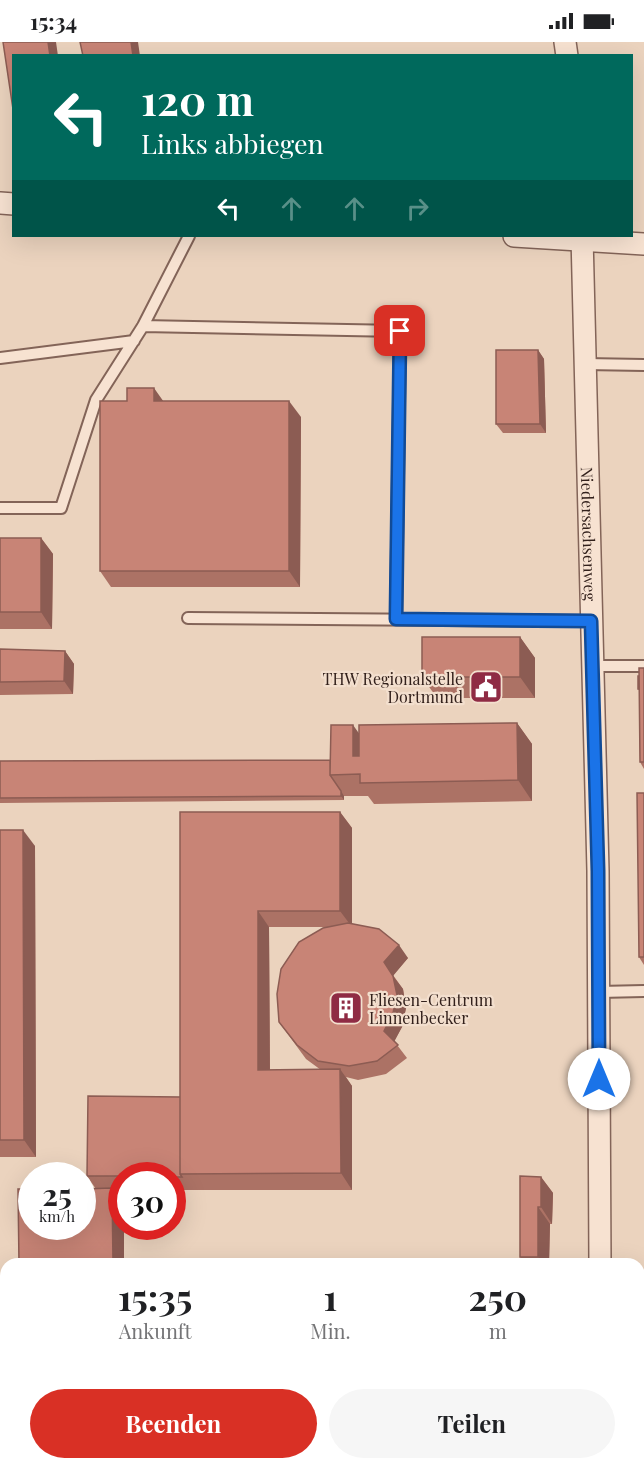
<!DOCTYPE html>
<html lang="de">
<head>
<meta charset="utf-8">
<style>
  body { margin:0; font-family:"Playfair Display",serif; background:#f6f6f6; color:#202124; height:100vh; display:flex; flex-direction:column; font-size:22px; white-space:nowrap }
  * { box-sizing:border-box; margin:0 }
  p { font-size:20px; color:#757577 }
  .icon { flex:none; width:33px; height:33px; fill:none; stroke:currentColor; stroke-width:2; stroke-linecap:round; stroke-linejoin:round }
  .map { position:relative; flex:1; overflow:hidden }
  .side { position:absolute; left:0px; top:1216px; width:645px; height:212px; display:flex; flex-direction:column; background:#fff; border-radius:18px 18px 0 0; box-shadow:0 6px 24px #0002 }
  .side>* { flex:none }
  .guide { position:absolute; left:12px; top:12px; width:621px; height:183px; border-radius:0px; box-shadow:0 6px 24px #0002; background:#00695c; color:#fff; overflow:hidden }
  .speed { position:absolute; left:18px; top:1120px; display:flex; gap:12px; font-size:30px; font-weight:700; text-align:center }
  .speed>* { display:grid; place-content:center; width:78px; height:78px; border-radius:50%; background:#fff; box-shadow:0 6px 24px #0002; line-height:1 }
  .speed small { font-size:15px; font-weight:400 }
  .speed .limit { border:9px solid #d22; background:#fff; color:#111 }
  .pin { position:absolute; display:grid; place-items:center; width:51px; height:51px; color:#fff; margin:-26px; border-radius:12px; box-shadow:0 3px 9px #0006 }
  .me { position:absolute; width:66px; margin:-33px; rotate:0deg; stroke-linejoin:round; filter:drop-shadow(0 0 4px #0008) }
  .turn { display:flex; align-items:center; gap:21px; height:126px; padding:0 30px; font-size:27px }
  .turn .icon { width:78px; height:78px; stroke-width:2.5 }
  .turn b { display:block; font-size:42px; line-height:51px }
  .lanes { display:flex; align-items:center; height:57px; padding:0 30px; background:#0003; justify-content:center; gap:30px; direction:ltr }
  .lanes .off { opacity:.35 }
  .eta { display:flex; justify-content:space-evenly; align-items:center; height:102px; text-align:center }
  .eta b { font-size:36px; font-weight:700; line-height:42px }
  .action { display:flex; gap:12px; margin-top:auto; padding:12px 30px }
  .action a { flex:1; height:69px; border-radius:36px; background:#d93025; color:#fff; font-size:24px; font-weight:700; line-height:69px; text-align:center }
  .action a+a { background:#f6f6f6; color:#202124 }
  .status { display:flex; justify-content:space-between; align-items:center; height:42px; padding:0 30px; background:#fff; direction:ltr }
  .status svg { height:16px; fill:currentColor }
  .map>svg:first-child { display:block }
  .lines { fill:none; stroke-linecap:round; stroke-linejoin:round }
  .lane-casing { stroke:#836458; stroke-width:14 }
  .street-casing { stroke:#836458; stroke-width:24 }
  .lane { stroke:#f7e2d1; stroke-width:10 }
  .street { stroke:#f7e2d1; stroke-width:21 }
  .wall { fill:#ac7265; fill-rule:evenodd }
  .shaded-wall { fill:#8c5c53 }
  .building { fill:#c88476; stroke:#8c5c53; stroke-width:1.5 }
  .route-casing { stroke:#114b97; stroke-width:15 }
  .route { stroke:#1a73e8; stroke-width:10 }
  .labels { text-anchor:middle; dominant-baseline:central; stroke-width:4.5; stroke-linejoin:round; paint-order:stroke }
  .street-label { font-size:16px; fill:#33211c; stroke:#f3dfce }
  .poi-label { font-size:16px; fill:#33211c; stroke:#f3dfce; text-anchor:end }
</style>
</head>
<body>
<div class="status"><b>15:34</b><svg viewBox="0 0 49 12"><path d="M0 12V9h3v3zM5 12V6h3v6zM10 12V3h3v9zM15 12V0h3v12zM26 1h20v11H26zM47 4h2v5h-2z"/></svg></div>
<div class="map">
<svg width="644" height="1427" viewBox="0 0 644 1427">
  <rect width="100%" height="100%" fill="#ebd3be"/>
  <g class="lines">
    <g class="lane-casing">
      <path id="lane" d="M 143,284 L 400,289 L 396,577
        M 0,316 L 134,299
        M 585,322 L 644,323
        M 0,466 L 61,466 L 96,358 L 143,284 L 189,194
        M 188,576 L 591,579
        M 593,624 L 644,624
        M 599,950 L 644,949"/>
    </g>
    <g class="street-casing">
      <g id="street">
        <path d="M 565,0 L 567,14"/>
        <path d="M 0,161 L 14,162"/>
        <path d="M 514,194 L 644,202"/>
        <path id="s1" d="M 582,194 L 598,829 L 600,1222"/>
        <path d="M 598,1427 L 598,1422"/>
      </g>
    </g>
    <use href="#lane" class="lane"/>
    <use href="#street" class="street"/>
  </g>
  <path class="wall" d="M 538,308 L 544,317 L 546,391 L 503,391 L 496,382 Z
    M 163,359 L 301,375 L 300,545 L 111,545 L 100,529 Z
    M 0,496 L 41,496 L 53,512 L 52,587 L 0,587 Z
    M 520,595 L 535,616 L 535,656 L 437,656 L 422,635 Z
    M 0,607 L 65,609 L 74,622 L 73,652 L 0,653 Z
    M 644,626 L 644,727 L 640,720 L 639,648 L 638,647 L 639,634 Z
    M 517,681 L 532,702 L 532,759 L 374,762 L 368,754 L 344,754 L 344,758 L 0,761 L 0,719 L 330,718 L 359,692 Z
    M 644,751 L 644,923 L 639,915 Z
    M 180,770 L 340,770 L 352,786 L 352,882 L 408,916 L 393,933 L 403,947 L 406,966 L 402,985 L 394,999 L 407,1016 L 386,1032 L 358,1038 L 346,1035 L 352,1044 L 352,1148 L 172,1148 L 172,1134 L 122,1134 L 122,1148 L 113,1148 L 122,1160 L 122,1185 L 87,1134 L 180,1055 ZM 269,885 L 327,885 L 279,980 L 306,1017 L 321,1028 L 270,1028 Z
    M 0,788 L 35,804 L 36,1115 L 0,1115 Z
    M 541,1135 L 553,1151 L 552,1182 L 550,1182 L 549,1222 L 525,1222 L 520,1215 Z
    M 20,1422 L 125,1422 L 125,1427 L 23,1427 Z"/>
  <path class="shaded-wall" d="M 48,0 L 56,0 L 58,14 L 50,14 Z
    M 131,0 L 138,0 L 140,14 L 133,14 Z
    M 538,308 L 544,317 L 546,391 L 540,382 Z
    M 154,346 L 166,363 L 154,359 Z
    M 289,359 L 301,375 L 300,545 L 289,529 Z
    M 41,496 L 53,512 L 52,587 L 41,570 Z
    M 520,595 L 535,616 L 535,656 L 520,635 Z
    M 65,609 L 74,622 L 73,652 L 64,639 Z
    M 517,681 L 532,702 L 532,759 L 518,738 Z
    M 353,683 L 368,704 L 368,735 L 353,714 Z
    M 341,749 L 344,754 L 344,758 L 341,754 Z
    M 340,770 L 352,786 L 352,885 L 340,869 Z
    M 23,788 L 35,804 L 36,1115 L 24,1098 Z
    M 258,869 L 269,885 L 270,1044 L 258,1028 Z
    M 399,903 L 408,916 L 393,934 L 384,920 Z
    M 393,934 L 403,947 L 406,966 L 402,985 L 393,1002 L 384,989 Z
    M 340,1027 L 352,1044 L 352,1148 L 341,1131 Z
    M 541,1135 L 553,1151 L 552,1182 L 541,1165 Z
    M 112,1146 L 122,1160 L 122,1185 L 124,1185 L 124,1222 L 113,1222 Z
    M 538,1165 L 550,1182 L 549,1222 L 543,1222 L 538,1215 Z
    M 114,1422 L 125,1422 L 125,1427 L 117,1427 Z
    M 542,1422 L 554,1422 L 554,1427 L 542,1427 Z"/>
  <path class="building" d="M 3,0 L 48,0 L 50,14 L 14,14 L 14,74 Z
    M 80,0 L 131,0 L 133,14 L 83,14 Z
    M 496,308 L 538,308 L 540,382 L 496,382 Z
    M 127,346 L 154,346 L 154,359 L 289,359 L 289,529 L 100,529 L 100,359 L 127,359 Z
    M 0,496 L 41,496 L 41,570 L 0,570 Z
    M 422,595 L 520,595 L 520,635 L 422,635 Z
    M 0,607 L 65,609 L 64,639 L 0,640 Z
    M 639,626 L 644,626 L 644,720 L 640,720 Z
    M 638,634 L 639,634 L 639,647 L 638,647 Z
    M 517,681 L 518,738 L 360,741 L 360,732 L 330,733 L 331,683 L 353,683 L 353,714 L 359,714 L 359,683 Z
    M 330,718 L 330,733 L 341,749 L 341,754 L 0,756 L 0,719 Z
    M 637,751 L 644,751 L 644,915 L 639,915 Z
    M 180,770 L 340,770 L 340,869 L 258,869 L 258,1028 L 340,1027 L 341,1131 L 180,1132 Z
    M 0,788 L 23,788 L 24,1098 L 0,1098 Z
    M 348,881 L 379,887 L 399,903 L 384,920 L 393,934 L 397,953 L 393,971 L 384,989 L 398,1003 L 377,1019 L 349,1024 L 318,1019 L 297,1003 L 279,980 L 277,952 L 281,927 L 299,900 L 323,886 Z
    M 88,1054 L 180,1055 L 180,1132 L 182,1135 L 172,1135 L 172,1134 L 87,1134 Z
    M 520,1134 L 541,1135 L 541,1165 L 538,1165 L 538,1215 L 520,1215 Z
    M 112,1146 L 113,1222 L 19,1222 L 18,1147 L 32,1147 L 32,1185 L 82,1185 L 82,1147 Z
    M 644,1233 L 644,1409 L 641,1409 Z
    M 20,1422 L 114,1422 L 114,1423 L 20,1424 Z
    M 178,1422 L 490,1422 L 490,1427 L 178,1427 Z
    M 490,1422 L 542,1422 L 542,1427 L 490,1427 Z"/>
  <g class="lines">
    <g class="route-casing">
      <path id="route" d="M 400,289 L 396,577 L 591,579 L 598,829 L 599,1037"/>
    </g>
    <use href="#route" class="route"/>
  </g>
  <defs>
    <g id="civic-square" transform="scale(1.725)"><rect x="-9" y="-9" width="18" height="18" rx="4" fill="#8f2b44" stroke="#f3dfce"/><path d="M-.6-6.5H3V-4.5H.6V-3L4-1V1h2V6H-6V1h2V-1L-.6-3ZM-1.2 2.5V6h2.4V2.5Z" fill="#fff"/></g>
    <g id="building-square" transform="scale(1.725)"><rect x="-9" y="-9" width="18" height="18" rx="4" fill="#8f2b44" stroke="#f3dfce"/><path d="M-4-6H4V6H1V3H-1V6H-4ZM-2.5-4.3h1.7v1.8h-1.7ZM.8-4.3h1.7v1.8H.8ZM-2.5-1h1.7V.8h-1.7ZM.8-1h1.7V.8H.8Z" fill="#fff"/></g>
  </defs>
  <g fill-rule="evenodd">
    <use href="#civic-square" x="486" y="645"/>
    <use href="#building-square" x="346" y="966"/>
  </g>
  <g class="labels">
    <g class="street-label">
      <text stroke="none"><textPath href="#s1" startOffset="298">Niedersachsenweg</textPath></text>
    </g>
    <g class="poi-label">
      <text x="463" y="636">THW Regionalstelle<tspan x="463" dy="18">Dortmund</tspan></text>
      <text x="369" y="957" text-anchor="start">Fliesen-Centrum<tspan x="369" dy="18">Linnenbecker</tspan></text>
    </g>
  </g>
</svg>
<div class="speed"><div>25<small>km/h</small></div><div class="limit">30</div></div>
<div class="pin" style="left:400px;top:289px;background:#d93025"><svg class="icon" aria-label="arrive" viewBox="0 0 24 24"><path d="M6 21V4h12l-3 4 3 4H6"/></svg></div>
<svg class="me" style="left:599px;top:1037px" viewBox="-20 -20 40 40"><circle r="19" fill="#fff"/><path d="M0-13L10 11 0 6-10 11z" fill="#1a73e8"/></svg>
<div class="guide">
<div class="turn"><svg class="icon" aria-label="left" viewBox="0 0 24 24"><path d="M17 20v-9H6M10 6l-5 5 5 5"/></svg><div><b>120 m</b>Links abbiegen</div></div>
<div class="lanes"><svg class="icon" aria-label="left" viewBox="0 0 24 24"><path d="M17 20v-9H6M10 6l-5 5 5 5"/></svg><svg class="icon off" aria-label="ahead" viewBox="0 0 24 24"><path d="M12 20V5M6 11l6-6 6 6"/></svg><svg class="icon off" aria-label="ahead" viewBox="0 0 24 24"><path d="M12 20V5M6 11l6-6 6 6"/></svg><svg class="icon off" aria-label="right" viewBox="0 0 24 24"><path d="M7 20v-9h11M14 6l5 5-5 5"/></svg></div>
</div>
<section class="side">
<div class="eta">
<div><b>15:35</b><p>Ankunft</p></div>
<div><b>1</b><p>Min.</p></div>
<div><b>250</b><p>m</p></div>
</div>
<div class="action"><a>Beenden</a><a>Teilen</a></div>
</section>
</div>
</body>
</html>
